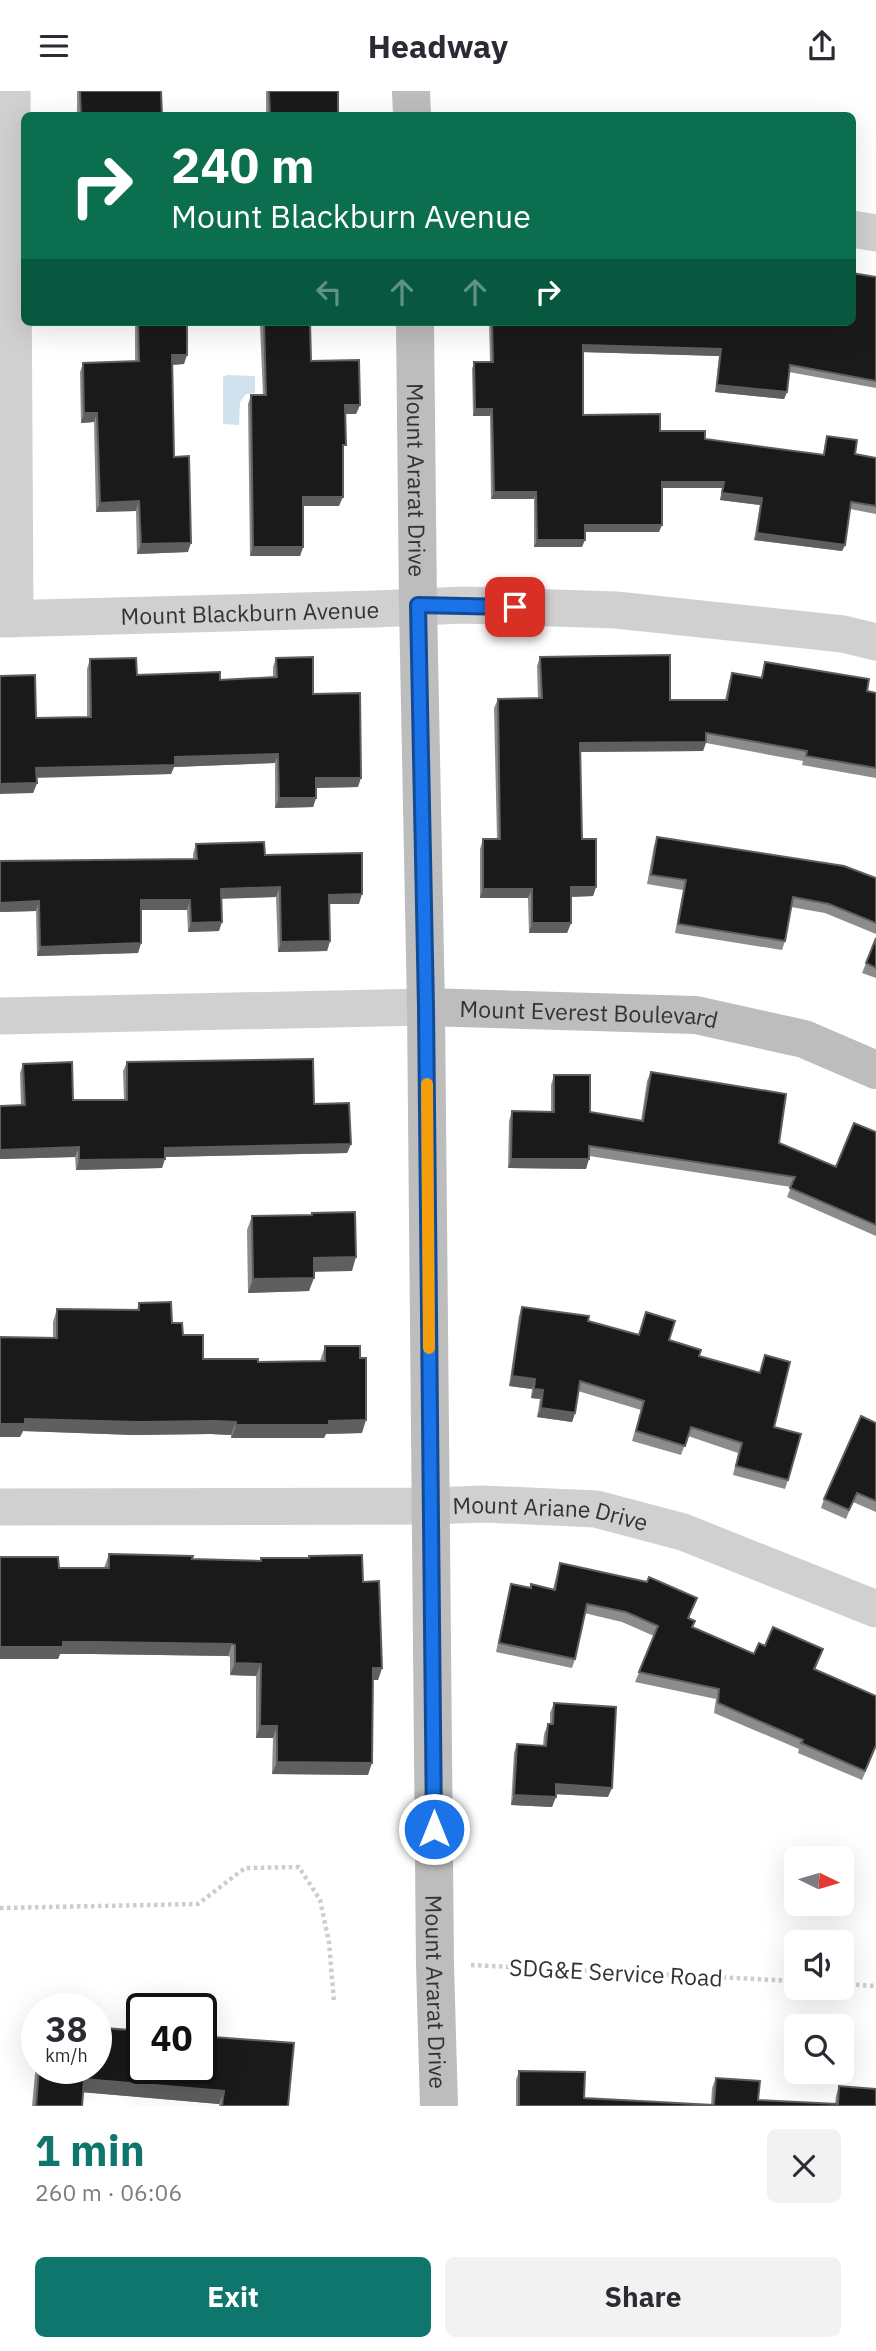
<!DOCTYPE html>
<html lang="en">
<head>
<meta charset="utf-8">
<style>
  body { margin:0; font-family:"IBM Plex Sans",sans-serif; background:#f2f2f3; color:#2b2b33; height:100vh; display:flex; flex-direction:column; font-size:26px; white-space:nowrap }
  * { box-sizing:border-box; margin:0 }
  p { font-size:23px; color:#7c7c81 }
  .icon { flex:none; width:38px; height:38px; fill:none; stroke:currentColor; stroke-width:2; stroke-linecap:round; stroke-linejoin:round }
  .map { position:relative; height:2015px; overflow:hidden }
  .drawer { display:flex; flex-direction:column; background:#fff; flex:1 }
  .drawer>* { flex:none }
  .top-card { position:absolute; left:21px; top:21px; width:835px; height:214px; border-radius:10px; box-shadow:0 7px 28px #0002; background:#0b6e4f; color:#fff; overflow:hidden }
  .needle { width:46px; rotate:95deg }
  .controls { position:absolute; left:784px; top:1755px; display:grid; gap:14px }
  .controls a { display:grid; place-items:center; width:70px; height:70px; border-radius:10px; background:#fff; box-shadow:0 7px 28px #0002; font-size:35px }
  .speed { position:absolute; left:21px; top:1902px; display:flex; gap:14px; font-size:35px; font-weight:700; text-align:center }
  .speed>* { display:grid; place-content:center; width:91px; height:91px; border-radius:50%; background:#fff; box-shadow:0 7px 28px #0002; line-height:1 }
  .speed small { font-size:18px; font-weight:400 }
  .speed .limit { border:4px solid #111; border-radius:10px; background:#fff; color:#111 }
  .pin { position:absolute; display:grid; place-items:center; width:60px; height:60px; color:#fff; margin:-30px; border-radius:14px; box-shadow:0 4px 10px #0006 }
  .me { position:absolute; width:77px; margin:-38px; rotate:0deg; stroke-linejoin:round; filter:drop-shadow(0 0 5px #0008) }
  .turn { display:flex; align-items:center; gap:24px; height:147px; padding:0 35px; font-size:32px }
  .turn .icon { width:91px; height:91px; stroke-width:2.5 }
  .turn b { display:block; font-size:49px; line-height:60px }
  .lanes { display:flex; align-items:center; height:66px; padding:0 35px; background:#0003; justify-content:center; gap:35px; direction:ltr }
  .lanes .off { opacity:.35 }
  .round { display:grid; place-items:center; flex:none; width:74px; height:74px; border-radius:10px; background:#f2f2f3 }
  .summary { display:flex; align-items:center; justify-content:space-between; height:119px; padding:0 35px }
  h1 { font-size:42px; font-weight:800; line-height:52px; color:#0f766e }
  .primary-button { display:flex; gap:14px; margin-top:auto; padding:14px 35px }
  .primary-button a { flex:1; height:80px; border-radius:10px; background:#0f766e; color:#fff; font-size:28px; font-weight:800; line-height:80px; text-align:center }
  .primary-button a+a { background:#f2f2f3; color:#2b2b33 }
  header { display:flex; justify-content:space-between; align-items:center; height:91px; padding:0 35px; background:#fff; font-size:32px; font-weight:800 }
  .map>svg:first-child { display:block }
  .water { fill:#cfe2ee }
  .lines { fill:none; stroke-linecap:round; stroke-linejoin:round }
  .path { stroke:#cdcdcd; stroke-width:4.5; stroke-dasharray:3.5 3.5; stroke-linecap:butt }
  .street { stroke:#d0d0d0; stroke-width:37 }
  .secondary { stroke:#bdbdbd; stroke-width:38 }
  .wall { fill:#8c8c8c }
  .shaded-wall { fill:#5f5f5f }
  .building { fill:#1a1a1a; stroke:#5f5f5f; stroke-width:2 }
  .route-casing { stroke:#114b97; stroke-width:18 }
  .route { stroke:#1a73e8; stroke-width:12 }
  .slow { stroke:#f59e0b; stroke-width:12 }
  .labels { text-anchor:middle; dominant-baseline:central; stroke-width:7; stroke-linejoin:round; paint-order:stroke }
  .street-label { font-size:23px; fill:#333; stroke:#fff }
</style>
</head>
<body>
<header><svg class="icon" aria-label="menu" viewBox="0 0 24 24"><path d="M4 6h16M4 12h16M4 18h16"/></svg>Headway<svg class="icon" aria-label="share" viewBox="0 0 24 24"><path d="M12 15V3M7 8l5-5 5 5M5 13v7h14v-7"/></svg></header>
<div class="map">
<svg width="876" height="2015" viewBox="0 0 876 2015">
  <rect width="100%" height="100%" fill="#fff"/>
  <path class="water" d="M 227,284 L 255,285 L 255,302 L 246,303 L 240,311 L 239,334 L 223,333 L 223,286 Z"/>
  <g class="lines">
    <path class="path" d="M 0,1817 L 198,1813 L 245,1777 L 299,1776 L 320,1809 L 329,1851 L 334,1911
      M 471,1874 L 796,1890
      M 842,1893 L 876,1895"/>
    <g class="street">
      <path d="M 12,0 L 15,528"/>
      <path d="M 852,138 L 876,142"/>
      <path id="s1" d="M 0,528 L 375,518 L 464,514 L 616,519 L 843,543 L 876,551"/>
      <path d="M 0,925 L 426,916"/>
      <path id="s2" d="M 0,1416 L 431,1415 L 484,1413 L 596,1418 L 683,1441 L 876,1518"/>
    </g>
    <g class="secondary">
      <path d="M 411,0 L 412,24"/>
      <path id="s3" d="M 415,231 L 418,514 L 426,916 L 435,1873 L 439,2015"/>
      <path id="s4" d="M 426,916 L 696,924 L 804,948 L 876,979"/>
    </g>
  </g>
  <path class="wall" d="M 77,0 L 161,0 L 162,24 L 77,24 Z
    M 266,0 L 338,0 L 338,24 L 357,24 L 266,24 Z
    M 876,186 L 876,297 L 789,281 L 787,301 L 784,308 L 715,301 L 719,265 L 583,261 L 583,324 L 660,340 L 705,348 L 823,364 L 825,352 L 827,345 L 855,363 L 876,367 L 876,423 L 850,418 L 845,454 L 842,460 L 754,449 L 760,414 L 720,409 L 722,397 L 662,397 L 659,441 L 585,441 L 582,456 L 534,456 L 534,408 L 491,408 L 490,325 L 473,325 L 472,278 L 474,271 L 490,271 L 489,231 L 783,231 L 807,233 L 807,231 L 852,231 Z
    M 135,231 L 187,231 L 184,273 L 172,274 L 174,366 L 188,461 L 137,463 L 136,420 L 96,421 L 94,331 L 81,332 L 80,281 L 83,272 L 135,270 Z
    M 236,231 L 310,231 L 311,270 L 360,314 L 356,323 L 345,323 L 339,415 L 303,415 L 303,456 L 300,465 L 250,465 L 248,313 L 251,304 L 263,304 L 260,234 L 236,235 Z
    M 540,566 L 670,609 L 725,609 L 729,591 L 732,582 L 761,587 L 765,571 L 876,602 L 876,687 L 802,674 L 803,670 L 706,652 L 703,660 L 580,661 L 582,748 L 596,796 L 593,805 L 571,806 L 571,832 L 567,842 L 529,842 L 528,807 L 480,807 L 480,758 L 483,748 L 497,748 L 494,617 L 498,608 L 538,607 L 537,575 Z
    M 276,567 L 313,603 L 358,696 L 316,697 L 316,707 L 313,716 L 275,717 L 275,672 L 174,676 L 171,683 L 37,686 L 37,692 L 33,702 L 36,627 L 87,626 L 87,578 L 90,568 L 137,584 L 220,589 L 273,587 L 273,576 Z
    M 657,746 L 876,787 L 876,843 L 825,822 L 791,816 L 785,850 L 782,859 L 675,842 L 683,799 L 647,793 L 654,755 Z
    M 196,753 L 265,764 L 359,813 L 329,813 L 330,850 L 327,860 L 278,861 L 276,806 L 221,807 L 219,840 L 188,841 L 187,819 L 141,819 L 141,852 L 138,862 L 37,865 L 36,820 L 0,821 L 193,768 L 193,763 Z
    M 876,847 L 876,887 L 862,882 Z
    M 127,971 L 314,1013 L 351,1053 L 347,1062 L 165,1066 L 162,1077 L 76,1079 L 75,1066 L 0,1068 L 0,1015 L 21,1015 L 20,982 L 23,973 L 73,1009 L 124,1009 L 123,980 Z
    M 651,981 L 779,1052 L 836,1076 L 876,1041 L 876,1145 L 787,1106 L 791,1096 L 589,1065 L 586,1078 L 508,1077 L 509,1030 L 512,1020 L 551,1021 L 551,994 L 554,984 L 590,1021 L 641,1030 L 647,990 Z
    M 252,1125 L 352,1180 L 314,1180 L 309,1200 L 248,1202 L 247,1139 Z
    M 139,1212 L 172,1232 L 203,1268 L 258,1271 L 320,1270 L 325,1255 L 362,1342 L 326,1343 L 324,1347 L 231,1347 L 231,1344 L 211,1343 L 134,1344 L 23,1340 L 20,1346 L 53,1247 L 53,1231 L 57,1218 L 137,1219 Z
    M 522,1216 L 588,1230 L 639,1244 L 669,1249 L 699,1265 L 760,1282 L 765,1264 L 774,1336 L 788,1389 L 785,1398 L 733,1384 L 738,1362 L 688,1345 L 681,1364 L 632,1350 L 641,1319 L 578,1300 L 575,1322 L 572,1331 L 537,1326 L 540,1308 L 531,1307 L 532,1298 L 509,1295 L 519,1225 Z
    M 876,1332 L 876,1421 L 853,1411 L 846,1428 L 821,1417 L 824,1408 Z
    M 109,1463 L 192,1468 L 260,1470 L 261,1467 L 309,1467 L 309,1465 L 363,1491 L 382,1577 L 378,1589 L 373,1589 L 368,1684 L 272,1683 L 273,1647 L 256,1647 L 256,1585 L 230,1584 L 230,1566 L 228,1565 L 92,1563 L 60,1563 L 58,1568 L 0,1568 L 0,1466 L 59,1477 L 104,1477 Z
    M 560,1472 L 689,1527 L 693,1536 L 754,1563 L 765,1555 L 823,1558 L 815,1579 L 876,1656 L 862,1689 L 798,1662 L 799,1658 L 714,1622 L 716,1608 L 635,1591 L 654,1545 L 622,1531 L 584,1522 L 575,1568 L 572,1577 L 496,1561 L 508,1503 L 511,1493 L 529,1497 L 531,1493 L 553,1498 L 557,1482 Z
    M 554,1612 L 608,1706 L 556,1703 L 552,1716 L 511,1714 L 514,1662 L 517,1653 L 543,1655 L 544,1643 L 548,1633 L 550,1633 L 550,1622 Z
    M 105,1937 L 288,2015 L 219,2015 L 219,2013 L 83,2001 L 82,2015 L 32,2015 L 37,1961 L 37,1978 L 96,1978 Z
    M 519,1980 L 584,2007 L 711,2014 L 712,1997 L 716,1987 L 758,2009 L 835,2013 L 836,2005 L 839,1995 L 876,2015 L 516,2015 L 516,1989 Z"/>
  <path class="shaded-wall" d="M 238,231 L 261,231 L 260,234 L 236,235 Z
    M 583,254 L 721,258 L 719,265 L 580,261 Z
    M 172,264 L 187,264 L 184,273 L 168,274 Z
    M 717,294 L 787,301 L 784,308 L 715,301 Z
    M 345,314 L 360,314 L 356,323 L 342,323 Z
    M 475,318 L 492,318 L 490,325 L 473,325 Z
    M 84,322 L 97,322 L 94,331 L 81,332 Z
    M 662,391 L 724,391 L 722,397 L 659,397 Z
    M 494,401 L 536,401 L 534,408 L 491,408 Z
    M 722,402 L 762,407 L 760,414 L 720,409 Z
    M 303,406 L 343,406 L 339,415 L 300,415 Z
    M 139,410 L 136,420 L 96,421 L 100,412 Z
    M 585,434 L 662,434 L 659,441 L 582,441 Z
    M 757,442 L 845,454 L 842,460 L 754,449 Z
    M 537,449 L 585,449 L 582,456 L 534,456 Z
    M 191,452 L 188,461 L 137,463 L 141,453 Z
    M 253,456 L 303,456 L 300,465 L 250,465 Z
    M 706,651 L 703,660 L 576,661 L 580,652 Z
    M 278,663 L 275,672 L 174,676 L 171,683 L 33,687 L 36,677 L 175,666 Z
    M 316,687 L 361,687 L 358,696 L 312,697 Z
    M 37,692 L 33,702 L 0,703 L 0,693 Z
    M 279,707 L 316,707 L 313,716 L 275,717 Z
    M 280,796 L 276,806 L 218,808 L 221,798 Z
    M 571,796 L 596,796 L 593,805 L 567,806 Z
    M 483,798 L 532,798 L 528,807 L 480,807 Z
    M 362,803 L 359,813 L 326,813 L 329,804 Z
    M 141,809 L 190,809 L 187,819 L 137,819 Z
    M 39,810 L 36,820 L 0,821 L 0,812 Z
    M 222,831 L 219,840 L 188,841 L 191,832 Z
    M 532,832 L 571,832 L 567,842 L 529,842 Z
    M 330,850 L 327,860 L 278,861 L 281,851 Z
    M 141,852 L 138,862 L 37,865 L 40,856 Z
    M 351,1053 L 347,1062 L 162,1066 L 165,1057 Z
    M 79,1056 L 75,1066 L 0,1068 L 0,1059 Z
    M 165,1068 L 162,1077 L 76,1079 L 79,1069 Z
    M 511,1068 L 589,1068 L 586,1078 L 508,1077 Z
    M 356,1166 L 352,1180 L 309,1181 L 314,1167 Z
    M 314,1187 L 309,1200 L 248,1202 L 253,1188 Z
    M 512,1285 L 535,1288 L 532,1298 L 509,1295 Z
    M 534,1298 L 543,1299 L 540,1308 L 531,1307 Z
    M 541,1317 L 575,1322 L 572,1331 L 537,1326 Z
    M 25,1328 L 215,1330 L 236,1331 L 231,1344 L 211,1343 L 134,1344 L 23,1340 L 20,1346 L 0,1346 L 0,1333 Z
    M 366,1329 L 362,1342 L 326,1343 L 324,1347 L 231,1347 L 236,1334 Z
    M 63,1551 L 96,1551 L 232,1553 L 228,1565 L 92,1563 L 60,1563 L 58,1568 L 0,1568 L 0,1556 Z
    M 235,1572 L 261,1573 L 256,1585 L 230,1584 Z
    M 373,1577 L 382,1577 L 378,1589 L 369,1589 Z
    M 260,1635 L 277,1635 L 273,1647 L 256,1647 Z
    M 277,1671 L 372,1672 L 368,1684 L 272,1683 Z
    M 556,1693 L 612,1697 L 608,1706 L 553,1703 Z
    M 514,1704 L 556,1706 L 552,1716 L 511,1714 Z
    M 84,1988 L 224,2000 L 219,2013 L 80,2001 Z"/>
  <path class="building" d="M 80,0 L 161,0 L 162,24 L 81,24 Z
    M 269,0 L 338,0 L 338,24 L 357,24 L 270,24 Z
    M 852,182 L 876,186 L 876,290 L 790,274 L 787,301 L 717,294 L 721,258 L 583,254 L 583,324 L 660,323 L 660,340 L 705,340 L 705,348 L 824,364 L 827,345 L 857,349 L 855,363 L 876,367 L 876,415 L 851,411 L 845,454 L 757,442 L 762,407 L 722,402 L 724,391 L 662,391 L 662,434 L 585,434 L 585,449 L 537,449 L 536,401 L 494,401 L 492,318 L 475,318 L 474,271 L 493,271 L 492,231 L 783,231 L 808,233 L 808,231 L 852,231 Z
    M 138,231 L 187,231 L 187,264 L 172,264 L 174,366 L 189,365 L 191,452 L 141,453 L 139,410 L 100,412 L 97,322 L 84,322 L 83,272 L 139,270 Z
    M 264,231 L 310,231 L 311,270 L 359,269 L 360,314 L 345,314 L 346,354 L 343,354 L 343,406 L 303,406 L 303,456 L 253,456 L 251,304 L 266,304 Z
    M 670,564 L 670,609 L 727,609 L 732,582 L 762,587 L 765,571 L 869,588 L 867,600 L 876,602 L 876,677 L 806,665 L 807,660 L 706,642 L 706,651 L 580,652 L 582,748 L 596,748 L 596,796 L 571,796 L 571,832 L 532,832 L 532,798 L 483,798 L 483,748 L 500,748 L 498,608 L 542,607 L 540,566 Z
    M 313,566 L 313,603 L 360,602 L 361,687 L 316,687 L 316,707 L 279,707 L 278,663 L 175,666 L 175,674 L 36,677 L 37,692 L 0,693 L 0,585 L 35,584 L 36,627 L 91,626 L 90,568 L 136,567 L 137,584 L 220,581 L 220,589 L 277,586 L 276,567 Z
    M 657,746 L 844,775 L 876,787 L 876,832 L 829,813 L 793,806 L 785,850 L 678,833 L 686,789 L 651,784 Z
    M 264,751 L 265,764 L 362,762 L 362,803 L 329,804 L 330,850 L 281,851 L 280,796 L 221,798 L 222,831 L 191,832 L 190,809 L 141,809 L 141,852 L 40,856 L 39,810 L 0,812 L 0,770 L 197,768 L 196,753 Z
    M 876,847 L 876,877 L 866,872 Z
    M 313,968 L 314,1013 L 349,1012 L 351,1053 L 165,1057 L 165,1068 L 79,1069 L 79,1056 L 0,1059 L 0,1015 L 25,1014 L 23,973 L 72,971 L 73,1009 L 127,1009 L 127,971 Z
    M 651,981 L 786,1003 L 779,1052 L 836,1076 L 854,1032 L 876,1041 L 876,1134 L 790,1097 L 795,1086 L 589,1055 L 589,1068 L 511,1068 L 512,1020 L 554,1021 L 554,984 L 590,984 L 590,1021 L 643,1030 Z
    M 355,1121 L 356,1166 L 314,1167 L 314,1187 L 253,1188 L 252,1125 L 312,1124 L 312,1122 Z
    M 171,1211 L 172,1232 L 182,1232 L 183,1244 L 203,1244 L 203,1268 L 258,1268 L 258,1271 L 325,1270 L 325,1255 L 360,1255 L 360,1267 L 366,1267 L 366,1329 L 329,1330 L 329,1334 L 236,1334 L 236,1331 L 215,1330 L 139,1331 L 25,1328 L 25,1333 L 0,1333 L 0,1246 L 57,1247 L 57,1218 L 139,1219 L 139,1212 Z
    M 522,1216 L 589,1225 L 588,1230 L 639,1244 L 646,1221 L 675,1230 L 669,1249 L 701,1259 L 699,1265 L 760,1282 L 765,1264 L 790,1271 L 774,1336 L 801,1343 L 788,1389 L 736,1375 L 742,1352 L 691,1336 L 685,1355 L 636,1340 L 644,1310 L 580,1290 L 575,1322 L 541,1317 L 543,1299 L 534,1298 L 535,1288 L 512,1285 Z
    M 861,1325 L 876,1332 L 876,1410 L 857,1402 L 849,1419 L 824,1408 Z
    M 109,1463 L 193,1465 L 192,1468 L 261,1470 L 261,1467 L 309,1467 L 309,1465 L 362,1464 L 363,1491 L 379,1490 L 382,1577 L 373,1577 L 372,1672 L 277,1671 L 277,1635 L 260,1635 L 261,1573 L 235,1572 L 235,1554 L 232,1553 L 96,1551 L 63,1551 L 63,1556 L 0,1556 L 0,1466 L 58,1466 L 59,1477 L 109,1477 Z
    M 560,1472 L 647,1491 L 649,1486 L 697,1507 L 688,1527 L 695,1530 L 692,1536 L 754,1563 L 759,1552 L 765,1555 L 773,1536 L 823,1558 L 814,1578 L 876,1605 L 876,1654 L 865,1680 L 801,1652 L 803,1649 L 718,1612 L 719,1598 L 639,1581 L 658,1535 L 626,1521 L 587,1513 L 575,1568 L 499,1552 L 511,1493 L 531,1497 L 531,1493 L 555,1499 Z
    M 554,1612 L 616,1616 L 612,1697 L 556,1693 L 556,1706 L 514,1704 L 517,1653 L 546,1655 L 548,1633 L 553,1633 Z
    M 105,1937 L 142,1940 L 142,1978 L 201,1978 L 201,1945 L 294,1952 L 288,2015 L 222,2015 L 224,2000 L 84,1988 L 82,2015 L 36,2015 L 39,1978 L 96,1978 L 96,1940 L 104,1940 Z
    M 519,1980 L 585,1981 L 584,2007 L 714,2014 L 716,1987 L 760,1990 L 758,2009 L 838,2013 L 839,1995 L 876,1998 L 876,2015 L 519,2015 Z"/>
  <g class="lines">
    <g class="route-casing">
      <path id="route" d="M 434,1738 L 426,916 L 418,514 L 515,516"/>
    </g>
    <use href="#route" class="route"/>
    <path class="slow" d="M 427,993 L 429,1257"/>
  </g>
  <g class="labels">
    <g class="street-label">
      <text stroke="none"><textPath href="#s3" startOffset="158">Mount Ararat Drive</textPath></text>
      <text stroke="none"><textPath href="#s1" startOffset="250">Mount Blackburn Avenue</textPath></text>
      <text stroke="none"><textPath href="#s4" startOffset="163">Mount Everest Boulevard</textPath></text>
      <text stroke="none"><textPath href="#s2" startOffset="551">Mount Ariane Drive</textPath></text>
      <text transform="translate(616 1881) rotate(3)">SDG&amp;E Service Road</text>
      <text stroke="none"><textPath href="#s3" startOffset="1670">Mount Ararat Drive</textPath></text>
    </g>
  </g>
</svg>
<div class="controls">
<a><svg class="needle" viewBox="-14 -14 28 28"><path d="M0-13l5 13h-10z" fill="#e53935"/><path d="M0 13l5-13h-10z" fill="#7c7c81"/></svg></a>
<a><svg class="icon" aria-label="sound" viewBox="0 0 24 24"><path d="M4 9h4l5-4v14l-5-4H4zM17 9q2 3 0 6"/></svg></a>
<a><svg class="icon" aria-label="search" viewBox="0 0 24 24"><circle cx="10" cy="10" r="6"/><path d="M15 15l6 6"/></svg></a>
</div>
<div class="speed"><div>38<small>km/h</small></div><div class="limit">40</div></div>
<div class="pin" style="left:515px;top:516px;background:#d93025"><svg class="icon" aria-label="arrive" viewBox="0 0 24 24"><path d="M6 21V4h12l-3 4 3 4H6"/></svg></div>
<svg class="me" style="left:434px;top:1738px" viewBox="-20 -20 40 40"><circle r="17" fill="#1a73e8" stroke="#fff" stroke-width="3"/><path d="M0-11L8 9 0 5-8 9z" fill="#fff"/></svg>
<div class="top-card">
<div class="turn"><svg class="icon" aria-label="right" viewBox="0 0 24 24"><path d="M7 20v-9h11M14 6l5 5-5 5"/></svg><div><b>240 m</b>Mount Blackburn Avenue</div></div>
<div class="lanes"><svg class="icon off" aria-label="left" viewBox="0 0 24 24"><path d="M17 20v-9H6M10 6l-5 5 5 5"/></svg><svg class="icon off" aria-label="ahead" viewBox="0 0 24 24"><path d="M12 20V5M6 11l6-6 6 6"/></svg><svg class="icon off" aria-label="ahead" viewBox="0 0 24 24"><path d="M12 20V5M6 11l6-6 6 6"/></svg><svg class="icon" aria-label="right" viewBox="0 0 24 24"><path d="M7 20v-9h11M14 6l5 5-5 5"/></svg></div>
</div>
</div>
<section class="drawer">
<div class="summary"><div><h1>1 min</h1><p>260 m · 06:06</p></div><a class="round"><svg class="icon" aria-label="close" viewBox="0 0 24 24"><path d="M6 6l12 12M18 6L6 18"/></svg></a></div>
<div class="primary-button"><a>Exit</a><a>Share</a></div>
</section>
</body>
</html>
